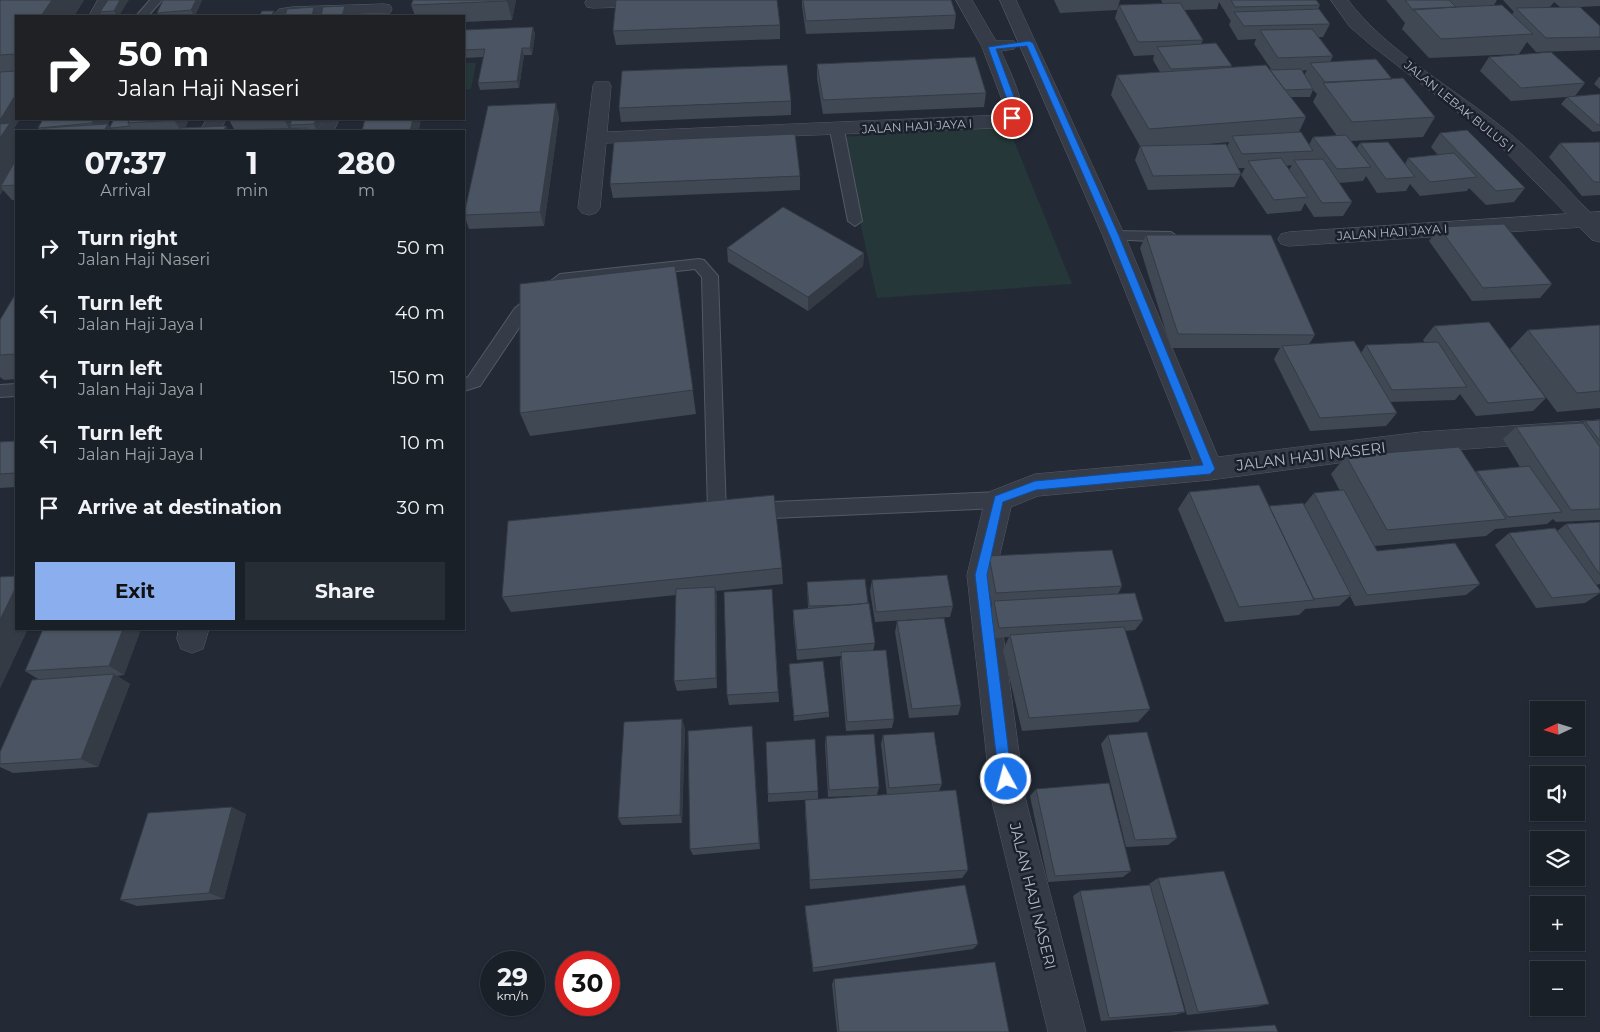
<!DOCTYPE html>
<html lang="en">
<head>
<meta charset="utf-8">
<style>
  body { margin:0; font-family:Montserrat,sans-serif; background:#272d34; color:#f1f3f6; height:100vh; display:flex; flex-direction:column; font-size:19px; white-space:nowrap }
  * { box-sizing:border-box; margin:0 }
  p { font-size:16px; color:#9fa3a8 }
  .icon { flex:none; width:28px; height:28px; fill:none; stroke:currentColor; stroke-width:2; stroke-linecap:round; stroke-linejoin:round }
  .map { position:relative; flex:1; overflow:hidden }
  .details { position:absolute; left:15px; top:130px; width:450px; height:500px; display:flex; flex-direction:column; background:#1a2028; border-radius:0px; box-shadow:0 1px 4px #0004,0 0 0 1px #383e45 }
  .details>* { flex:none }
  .top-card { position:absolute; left:15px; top:15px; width:450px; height:105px; border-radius:0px; box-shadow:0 1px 4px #0004,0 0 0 1px #383e45; background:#202124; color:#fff; overflow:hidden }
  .needle { width:32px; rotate:266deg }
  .fabs { position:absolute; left:1530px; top:701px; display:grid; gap:10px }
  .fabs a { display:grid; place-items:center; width:55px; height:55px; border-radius:0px; background:#1a2028; box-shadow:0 1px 4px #0004,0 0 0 1px #383e45; font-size:25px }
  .speed { position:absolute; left:480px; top:951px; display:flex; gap:10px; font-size:25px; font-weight:700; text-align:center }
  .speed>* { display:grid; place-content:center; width:65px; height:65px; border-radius:50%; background:#1a2028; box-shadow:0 1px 4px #0004,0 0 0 1px #383e45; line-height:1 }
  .speed small { font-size:12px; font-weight:400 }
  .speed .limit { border:8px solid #d22; background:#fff; color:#111 }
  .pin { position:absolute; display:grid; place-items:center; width:42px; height:42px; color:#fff; margin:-21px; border:2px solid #fff; border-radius:50%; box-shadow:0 1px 5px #0007 }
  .me { position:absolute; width:55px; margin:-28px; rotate:353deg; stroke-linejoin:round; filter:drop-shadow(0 0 4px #0008) }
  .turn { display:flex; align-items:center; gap:18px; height:105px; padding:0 20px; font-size:22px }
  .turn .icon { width:65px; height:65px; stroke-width:2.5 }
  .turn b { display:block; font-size:35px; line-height:42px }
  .eta { display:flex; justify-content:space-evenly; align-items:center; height:85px; text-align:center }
  .eta b { font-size:30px; font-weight:700; line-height:35px }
  .primary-button { display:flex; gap:10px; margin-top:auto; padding:10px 20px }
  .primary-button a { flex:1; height:58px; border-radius:0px; background:#8baeee; color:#111; font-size:20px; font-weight:700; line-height:58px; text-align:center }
  .primary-button a+a { background:#272d34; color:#f1f3f6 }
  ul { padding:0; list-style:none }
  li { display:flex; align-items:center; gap:15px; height:65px; padding:0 20px }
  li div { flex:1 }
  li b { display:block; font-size:19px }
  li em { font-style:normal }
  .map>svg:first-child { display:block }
  .green { fill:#253738 }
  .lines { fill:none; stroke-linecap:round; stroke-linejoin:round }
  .service-casing { stroke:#535a65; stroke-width:2 }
  .minor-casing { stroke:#535a65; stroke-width:1 }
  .tertiary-casing { stroke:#535a65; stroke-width:1 }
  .service { fill:#363c47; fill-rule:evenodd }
  .minor { fill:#363c47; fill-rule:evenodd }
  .tertiary { fill:#363c47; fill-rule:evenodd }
  .wall { fill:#404854; fill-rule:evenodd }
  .shaded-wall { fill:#343b45 }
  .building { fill:#4b5462; stroke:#343b45 }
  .route { fill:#1a73e8; stroke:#114b97 }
  .labels { text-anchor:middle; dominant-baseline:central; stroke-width:5; stroke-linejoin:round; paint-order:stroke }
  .far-street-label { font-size:12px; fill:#b0b7c3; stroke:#1b212c }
  .street-label { font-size:15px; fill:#b0b7c3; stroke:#1b212c }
</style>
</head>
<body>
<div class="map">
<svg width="1600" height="1032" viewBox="0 0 1600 1032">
  <rect width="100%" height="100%" fill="#232a36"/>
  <path class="green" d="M 464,63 L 476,63 L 471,89 L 464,90 Z
    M 1008,126 L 1072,284 L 877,298 L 841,137 Z"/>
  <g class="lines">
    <g class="service-casing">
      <path id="service" d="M 150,0 L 162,0 L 148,16 L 136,16 Z
        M 837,126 L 844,130 L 862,221 L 855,226 L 848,221 L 830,130 Z
        M 1114,231 L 1171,232 L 1178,237 L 1171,242 L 1109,239 L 1107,236 L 1109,233 Z
        M 699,259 L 704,260 L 718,276 L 726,513 L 724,518 L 717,521 L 710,518 L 708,513 L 702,277 L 695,269 L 569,283 L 527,316 L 480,386 L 464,391 L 464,379 L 468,377 L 515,308 L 560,274 Z
        M 16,384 L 16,396 L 0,397 L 0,385 Z
        M 999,492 L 1006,495 L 1008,500 L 1006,505 L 999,508 L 750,519 L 743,516 L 741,511 L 743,506 L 750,503 Z"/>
    </g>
    <g class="minor-casing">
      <path id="minor" d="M 98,0 L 114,0 L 105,16 L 89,16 Z
        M 587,0 L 704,0 L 702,4 L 696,5 L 593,8 L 587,7 L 585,3 Z
        M 956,0 L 972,0 L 996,41 L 1014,41 L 1017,45 L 1014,49 L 1001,51 C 1008,68 1029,107 1019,122 L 997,128 L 606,143 L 600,208 L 596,213 L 589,215 L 582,213 L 578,208 L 593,86 L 595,82 L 609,82 L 611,86 L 607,132 L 1003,115 L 1004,105 L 982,47 Z
        M 1000,0 L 1016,0 L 1125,236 L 1218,457 L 1421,432 L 1600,420 L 1600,440 L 1421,452 L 1210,480 L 1038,496 L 1011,507 L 995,575 L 1025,797 L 1086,1032 L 1048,1032 L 991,797 L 967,575 L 985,500 L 989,492 L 1035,474 L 1193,460 L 1103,236 Z
        M 384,4 L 390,5 L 392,9 L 390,13 L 273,16 L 279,9 L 292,7 Z
        M 207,119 L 226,119 L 220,131 L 200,131 Z
        M 320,119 L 339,119 L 334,131 L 314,131 Z
        M 1600,212 L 1600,226 L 1289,246 L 1281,244 L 1278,239 L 1281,234 L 1289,232 Z
        M 179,629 L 209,629 L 203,649 L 192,653 L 181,649 L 177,639 Z"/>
    </g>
    <g class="tertiary-casing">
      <path id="tertiary" d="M 1331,0 L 1348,0 C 1387,52 1457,90 1508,132 C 1541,159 1570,193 1600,222 L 1600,242 L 1592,240 L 1495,141 L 1371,45 L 1350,27 Z"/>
    </g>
    <use href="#service" class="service"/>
    <use href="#minor" class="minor"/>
    <use href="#tertiary" class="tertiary"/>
  </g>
  <path class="wall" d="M 0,0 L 84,0 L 74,16 L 16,16 L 16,119 L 20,119 L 14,128 L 17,131 L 16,200 L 12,200 L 3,190 L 0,195 Z
    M 108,0 L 120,14 L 103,16 L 100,12 Z
    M 163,0 L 202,0 L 195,16 L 159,16 L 157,13 Z
    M 516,0 L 512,20 L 464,22 L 464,16 L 415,16 L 411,5 Z
    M 802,0 L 951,0 L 956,15 L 954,29 L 806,34 L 802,6 Z
    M 1054,0 L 1120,0 L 1117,10 L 1060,13 Z
    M 1161,0 L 1316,0 L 1320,5 L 1318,9 L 1330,24 L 1323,37 L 1319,37 L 1333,56 L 1330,62 L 1392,79 L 1435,117 L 1423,137 L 1351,141 L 1357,148 L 1360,143 L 1405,164 L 1408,158 L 1438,155 L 1431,147 L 1440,133 L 1525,188 L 1514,202 L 1486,205 L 1469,188 L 1467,191 L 1420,196 L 1410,184 L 1406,191 L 1377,193 L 1366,176 L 1363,181 L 1339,183 L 1352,202 L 1343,216 L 1314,217 L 1305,203 L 1301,211 L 1267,214 L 1241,175 L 1245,168 L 1238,168 L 1241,174 L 1234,187 L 1148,190 L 1135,160 L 1140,146 L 1111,95 L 1117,75 L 1160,72 L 1153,60 L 1154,55 L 1134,56 L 1115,18 L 1119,5 L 1163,4 ZM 1219,2 L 1230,20 L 1231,20 L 1229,25 L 1238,40 L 1256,39 L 1254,44 L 1271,69 L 1231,67 L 1232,66 L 1201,44 L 1203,40 L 1185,10 L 1217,9 ZM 1307,70 L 1304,75 L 1302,71 ZM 1313,90 L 1317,94 L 1313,102 L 1337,136 L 1313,137 L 1309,145 L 1299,132 L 1306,117 L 1291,97 L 1310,97 ZM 1229,142 L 1227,147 L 1199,145 ZM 1292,165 L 1289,170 L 1286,166 Z
    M 1386,0 L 1497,0 L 1494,5 L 1512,14 L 1514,12 L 1503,0 L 1600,0 L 1600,6 L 1580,7 L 1600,26 L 1600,50 L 1536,52 L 1527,42 L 1519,54 L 1429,58 L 1402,29 L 1405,23 ZM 1554,2 L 1560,7 L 1550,7 Z
    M 780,25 L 780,39 L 616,45 L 613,31 Z
    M 533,27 L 535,34 L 532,55 L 524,55 L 519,88 L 480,90 L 478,83 L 484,57 L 464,58 L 464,30 Z
    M 1489,57 L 1585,83 L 1575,96 L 1600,94 L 1600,131 L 1593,132 L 1561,104 L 1567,97 L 1511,101 L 1480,71 Z
    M 817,64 L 986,93 L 984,107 L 823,114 L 817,78 Z
    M 1599,77 L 1600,77 L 1600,89 L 1594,84 Z
    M 791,101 L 791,115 L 621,122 L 619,108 Z
    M 559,117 L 544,226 L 469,229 L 464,215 Z
    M 43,119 L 110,119 L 108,124 L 110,127 L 114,119 L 189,119 L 185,128 L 226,126 L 228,131 L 40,131 L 38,128 Z
    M 230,119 L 323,119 L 318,131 L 235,131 L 229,120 Z
    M 1600,142 L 1600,195 L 1582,196 L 1549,157 L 1560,143 Z
    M 800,176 L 800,190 L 613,198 L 610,184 Z
    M 1439,227 L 1552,284 L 1540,298 L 1472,301 L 1429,241 Z
    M 1146,235 L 1315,335 L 1309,344 L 1361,353 L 1366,345 L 1425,343 L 1423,340 L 1434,326 L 1546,398 L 1533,411 L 1476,416 L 1460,394 L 1455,400 L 1390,402 L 1397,413 L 1386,426 L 1310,431 L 1274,359 L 1280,348 L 1171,348 L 1140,248 Z
    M 727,248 L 864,253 L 863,266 L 808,311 L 728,262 Z
    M 675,266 L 696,414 L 530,436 L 520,413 Z
    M 16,293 L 16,379 L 4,380 L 0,377 L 0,320 Z
    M 1600,325 L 1600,408 L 1557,412 L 1510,349 L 1528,330 Z
    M 1600,420 L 1600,520 L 1556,522 L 1553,519 L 1547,524 L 1495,529 L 1486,536 L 1375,546 L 1377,551 L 1480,584 L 1466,595 L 1355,606 L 1350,596 L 1339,606 L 1305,609 L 1299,615 L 1225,622 L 1178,509 L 1189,492 L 1269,506 L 1304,505 L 1314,493 L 1340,491 L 1331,474 L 1346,456 L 1475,472 L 1477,471 L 1520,467 L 1503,439 L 1516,427 L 1583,423 L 1585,421 Z
    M 16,441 L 16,487 L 0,488 L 0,442 Z
    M 1600,522 L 1600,584 L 1596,585 L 1600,590 L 1600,593 L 1585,603 L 1536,608 L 1495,545 L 1509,533 L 1557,531 L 1566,524 Z
    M 989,556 L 1122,586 L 1118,594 L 1143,620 L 1135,630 L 1125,631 L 1150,709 L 1138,722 L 1022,731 L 1003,650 L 1009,637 L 995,638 L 990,612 L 993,603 L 992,604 L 985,567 Z
    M 782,568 L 783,584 L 716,591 L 717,598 L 717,688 L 677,691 L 674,681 L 676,595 L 511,612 L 502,597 Z
    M 872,580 L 953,606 L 950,617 L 875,622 L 870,591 Z
    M 807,582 L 868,603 L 875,643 L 873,651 L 894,719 L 892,728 L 846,731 L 840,662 L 841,656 L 797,660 L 793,621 L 793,610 L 808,609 Z
    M 772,589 L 779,702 L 729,705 L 727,695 Z
    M 897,621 L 961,705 L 958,715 L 909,718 L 895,632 Z
    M 141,629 L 124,675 L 117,676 L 130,684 L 98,767 L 13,773 L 0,767 L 0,752 L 38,679 L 25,671 Z
    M 789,669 L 829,712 L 829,717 L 794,721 Z
    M 752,726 L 760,849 L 693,855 L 690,849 Z
    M 685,728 L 682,823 L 622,825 L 618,818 Z
    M 883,735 L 942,784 L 939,791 L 968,870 L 962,878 L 810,889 L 805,811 L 805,800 L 887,795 L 881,744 Z
    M 1108,735 L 1177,838 L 1168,845 L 1126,847 L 1101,744 Z
    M 826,736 L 879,787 L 877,795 L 828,797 L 825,745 Z
    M 1036,789 L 1131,871 L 1123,877 L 1048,882 L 1030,796 Z
    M 818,791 L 818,799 L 768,802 L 768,794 Z
    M 246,814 L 224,899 L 137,906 L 120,900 Z
    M 1158,878 L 1269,1004 L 1256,1007 L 1187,1015 L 1164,933 L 1185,1012 L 1175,1015 L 1101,1021 L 1073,896 L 1080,891 L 1150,885 L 1149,884 Z
    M 805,906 L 978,944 L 973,949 L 813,972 L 805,911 Z
    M 834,979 L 1009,1032 L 837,1032 L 832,984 Z"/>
  <path class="shaded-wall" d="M 52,0 L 84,0 L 74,16 L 41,16 Z
    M 120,0 L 129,0 L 119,16 L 117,16 L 114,11 Z
    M 196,0 L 202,0 L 195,16 L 194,16 L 191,10 Z
    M 507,0 L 516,0 L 512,20 L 507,1 Z
    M 345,6 L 348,12 L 347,16 L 342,16 Z
    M 314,7 L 317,14 L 317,16 L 312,16 Z
    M 274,11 L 277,16 L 271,16 Z
    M 533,27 L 535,34 L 532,55 L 530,48 Z
    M 522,48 L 524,55 L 519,88 L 517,81 Z
    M 16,94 L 16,119 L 20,119 L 14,128 L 17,131 L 16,170 L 1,186 L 3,190 L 0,195 L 0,120 Z
    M 556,103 L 559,117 L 544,226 L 540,212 Z
    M 94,119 L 110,119 L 107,125 L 108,124 L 113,131 L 98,131 L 92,123 Z
    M 174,119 L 189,119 L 184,131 L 181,131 L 174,120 Z
    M 284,119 L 296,119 L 290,125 L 292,129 L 290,131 Z
    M 316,119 L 323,119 L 317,131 L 314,124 Z
    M 413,119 L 421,119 L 419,131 L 410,131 Z
    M 226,126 L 228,131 L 223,131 Z
    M 864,253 L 863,266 L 808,311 L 808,297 Z
    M 16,587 L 16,629 L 28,629 L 0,689 L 0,620 Z
    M 715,587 L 717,598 L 717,688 L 716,678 Z
    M 123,629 L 141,629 L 124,675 L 109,666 Z
    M 114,674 L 130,684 L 98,767 L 81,759 Z
    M 682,719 L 685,728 L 682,823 L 680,815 Z
    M 752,726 L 753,735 L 760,849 L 759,843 Z
    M 232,807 L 246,814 L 224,899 L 209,893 Z"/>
  <path class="building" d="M 0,0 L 52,0 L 41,16 L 16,16 L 16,54 L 0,55 Z
    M 108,0 L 120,0 L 114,11 L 100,12 Z
    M 163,0 L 196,0 L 191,10 L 157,13 Z
    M 413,0 L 507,0 L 507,1 L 411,5 Z
    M 616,0 L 777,0 L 780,25 L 613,31 Z
    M 803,0 L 951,0 L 956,15 L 806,21 Z
    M 1231,0 L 1316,0 L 1320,5 L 1235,7 Z
    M 1405,0 L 1449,0 L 1456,7 L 1413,10 Z
    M 1180,3 L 1203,40 L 1138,42 L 1119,5 Z
    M 1502,5 L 1533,34 L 1441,39 L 1413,9 Z
    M 345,6 L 342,16 L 321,16 L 323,7 Z
    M 314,7 L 312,16 L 285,16 L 287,9 Z
    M 1580,7 L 1600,26 L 1600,37 L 1546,38 L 1516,8 Z
    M 1319,9 L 1330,24 L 1244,26 L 1234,12 Z
    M 262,11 L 274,11 L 271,16 L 259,16 Z
    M 130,14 L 129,16 L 100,16 Z
    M 533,27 L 530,48 L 522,48 L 517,81 L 478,83 L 485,49 L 464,50 L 464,30 Z
    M 1312,29 L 1333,56 L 1278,58 L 1260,30 Z
    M 1216,43 L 1232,66 L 1171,69 L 1157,47 Z
    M 1551,52 L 1585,83 L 1521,88 L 1489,57 Z
    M 975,57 L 986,93 L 823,100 L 817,64 Z
    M 1376,59 L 1392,79 L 1325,82 L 1310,63 Z
    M 787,65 L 791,101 L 619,108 L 622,71 Z
    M 1266,65 L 1306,117 L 1149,129 L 1117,75 Z
    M 1301,69 L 1313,89 L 1285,90 L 1270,70 Z
    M 16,71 L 16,94 L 0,120 L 0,72 Z
    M 1403,78 L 1435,117 L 1352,122 L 1323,83 Z
    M 1600,94 L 1600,125 L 1598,125 L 1567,97 Z
    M 556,103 L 540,212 L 464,215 L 488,106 Z
    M 43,119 L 94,119 L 92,123 L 38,128 Z
    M 114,119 L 130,119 L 128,123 L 130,126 L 111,128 L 110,127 Z
    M 130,119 L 174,119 L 174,120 L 128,123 Z
    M 230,119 L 264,119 L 229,120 Z
    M 292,119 L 316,119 L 314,124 L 290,125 Z
    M 365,119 L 413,119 L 410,131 L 362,131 Z
    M 10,123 L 0,138 L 0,124 Z
    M 108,124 L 104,131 L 43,131 L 45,128 Z
    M 226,126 L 223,131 L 179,131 L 181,128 Z
    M 307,128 L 305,131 L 237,131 L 237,130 Z
    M 1467,130 L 1525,188 L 1496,191 L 1440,133 Z
    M 1301,132 L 1313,151 L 1242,154 L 1232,136 Z
    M 795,134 L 800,176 L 610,184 L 614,142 Z
    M 1346,135 L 1371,167 L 1337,169 L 1313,137 Z
    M 1388,142 L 1415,177 L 1386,179 L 1360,143 Z
    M 1600,142 L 1600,182 L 1594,182 L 1560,143 Z
    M 1226,144 L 1241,174 L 1153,176 L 1140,146 Z
    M 1454,153 L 1477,177 L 1430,182 L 1408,158 Z
    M 1281,158 L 1308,197 L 1274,200 L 1248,161 Z
    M 1323,159 L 1352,202 L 1322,203 L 1294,160 Z
    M 14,163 L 16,163 L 16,185 L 1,186 Z
    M 783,207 L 864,253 L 808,297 L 727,248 Z
    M 1504,224 L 1552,284 L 1483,288 L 1439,227 Z
    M 1146,235 L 1271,235 L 1315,335 L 1178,334 Z
    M 675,266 L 693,390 L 520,413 L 520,284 Z
    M 16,293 L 16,354 L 0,355 L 0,320 Z
    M 1489,322 L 1546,398 L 1488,403 L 1434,326 Z
    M 1600,325 L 1600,391 L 1577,393 L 1528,330 Z
    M 1354,341 L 1397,413 L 1320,418 L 1282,346 Z
    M 1438,342 L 1467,387 L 1392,390 L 1366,345 Z
    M 1600,420 L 1600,441 L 1585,421 Z
    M 1583,423 L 1600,447 L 1600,509 L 1571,510 L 1516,427 Z
    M 16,441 L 16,473 L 0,474 L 0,442 Z
    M 1459,447 L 1506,519 L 1387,530 L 1346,456 Z
    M 1529,466 L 1562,512 L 1508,517 L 1477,471 Z
    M 1259,485 L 1314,600 L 1239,607 L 1189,492 Z
    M 1344,490 L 1377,551 L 1455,543 L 1480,584 L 1367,595 L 1314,493 Z
    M 774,495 L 782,568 L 502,597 L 508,521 Z
    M 1303,503 L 1351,595 L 1314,599 L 1269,506 Z
    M 1600,522 L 1600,575 L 1566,524 Z
    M 1555,528 L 1600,590 L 1600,593 L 1552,598 L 1509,533 Z
    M 1112,550 L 1122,586 L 996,593 L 989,556 Z
    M 947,575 L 953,606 L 876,612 L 872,580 Z
    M 16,576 L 16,587 L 0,620 L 0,577 Z
    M 865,579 L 868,603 L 850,605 L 809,606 L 807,582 Z
    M 715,587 L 716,678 L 674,681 L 676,589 Z
    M 772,589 L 778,692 L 727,695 L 724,592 Z
    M 1135,593 L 1143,620 L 999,628 L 994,601 Z
    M 869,603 L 875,643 L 797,650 L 793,610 Z
    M 944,618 L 961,705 L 912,709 L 897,621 Z
    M 1124,627 L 1150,709 L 1029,718 L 1010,635 Z
    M 43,629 L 123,629 L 109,666 L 25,671 Z
    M 886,650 L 894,719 L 847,722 L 841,652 Z
    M 823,661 L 829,712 L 794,716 L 789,664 Z
    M 114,674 L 81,759 L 0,764 L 0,752 L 32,680 Z
    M 682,719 L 680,815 L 618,818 L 624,722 Z
    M 752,726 L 759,843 L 690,849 L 688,731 Z
    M 934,732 L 942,784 L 889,788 L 883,735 Z
    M 1147,732 L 1177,838 L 1135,840 L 1108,735 Z
    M 874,734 L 879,787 L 829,790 L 826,736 Z
    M 815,739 L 818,791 L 768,794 L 766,742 Z
    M 1109,783 L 1131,871 L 1055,876 L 1036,789 Z
    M 956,790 L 968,870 L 810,880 L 805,800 Z
    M 232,807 L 209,893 L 120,900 L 148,813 Z
    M 1224,871 L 1269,1004 L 1198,1012 L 1158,878 Z
    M 965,885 L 978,944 L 813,968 L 805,906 Z
    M 1150,885 L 1185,1012 L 1109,1018 L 1080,891 Z
    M 995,962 L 1009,1032 L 839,1032 L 834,979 Z
    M 1275,1025 L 1278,1032 L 1172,1032 Z"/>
  <path class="route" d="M 1029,41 L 1033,43 L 1119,236 L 1215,469 L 1210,474 L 1036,490 L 1003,502 L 987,575 L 1012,779 L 1010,783 L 1006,785 L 1001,783 L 999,779 L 975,575 L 995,496 L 1035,481 L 1203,465 L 1110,236 L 1027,46 L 996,49 L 1017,105 L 1015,119 L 1008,118 L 1009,105 L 988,47 Z"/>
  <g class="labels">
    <g class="far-street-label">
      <text transform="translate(1459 106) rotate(39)">JALAN LEBAK BULUS I</text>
      <text transform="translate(917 126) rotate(-3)">JALAN HAJI JAYA I</text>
      <text transform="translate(1392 232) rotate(-4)">JALAN HAJI JAYA I</text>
    </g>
    <g class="street-label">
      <text transform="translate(1311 456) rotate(-7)">JALAN HAJI NASERI</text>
      <text transform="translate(1033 896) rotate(76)">JALAN HAJI NASERI</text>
    </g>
  </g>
</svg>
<div class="fabs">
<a><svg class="needle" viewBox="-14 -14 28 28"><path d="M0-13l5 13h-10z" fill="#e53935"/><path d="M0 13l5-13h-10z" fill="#9fa3a8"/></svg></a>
<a><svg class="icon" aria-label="sound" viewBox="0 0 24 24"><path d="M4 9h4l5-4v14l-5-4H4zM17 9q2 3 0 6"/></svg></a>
<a><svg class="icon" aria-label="layers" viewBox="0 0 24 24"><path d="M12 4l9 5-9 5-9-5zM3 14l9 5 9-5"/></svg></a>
<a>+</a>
<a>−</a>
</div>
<div class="speed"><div>29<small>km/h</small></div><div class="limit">30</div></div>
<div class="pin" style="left:1012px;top:118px;background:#d93025"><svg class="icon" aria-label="arrive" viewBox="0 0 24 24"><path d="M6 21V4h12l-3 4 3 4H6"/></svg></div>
<svg class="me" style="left:1006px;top:779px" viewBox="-20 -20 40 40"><circle r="17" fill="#1a73e8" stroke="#fff" stroke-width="3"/><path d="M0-11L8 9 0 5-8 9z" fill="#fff"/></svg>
<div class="top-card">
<div class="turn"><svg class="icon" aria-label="right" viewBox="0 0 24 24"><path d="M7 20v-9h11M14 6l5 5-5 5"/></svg><div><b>50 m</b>Jalan Haji Naseri</div></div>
</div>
<section class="details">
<div class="eta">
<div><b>07:37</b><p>Arrival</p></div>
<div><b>1</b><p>min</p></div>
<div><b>280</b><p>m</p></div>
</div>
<ul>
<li><svg class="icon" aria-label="right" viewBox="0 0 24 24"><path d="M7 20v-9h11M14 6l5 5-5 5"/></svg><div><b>Turn right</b><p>Jalan Haji Naseri</p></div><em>50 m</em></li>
<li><svg class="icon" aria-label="left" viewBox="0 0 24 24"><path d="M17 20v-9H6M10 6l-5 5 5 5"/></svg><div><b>Turn left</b><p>Jalan Haji Jaya I</p></div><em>40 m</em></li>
<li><svg class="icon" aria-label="left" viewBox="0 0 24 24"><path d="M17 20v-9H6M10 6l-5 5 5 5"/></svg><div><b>Turn left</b><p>Jalan Haji Jaya I</p></div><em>150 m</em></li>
<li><svg class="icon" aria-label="left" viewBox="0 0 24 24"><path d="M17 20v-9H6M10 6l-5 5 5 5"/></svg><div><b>Turn left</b><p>Jalan Haji Jaya I</p></div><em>10 m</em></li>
<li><svg class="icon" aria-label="arrive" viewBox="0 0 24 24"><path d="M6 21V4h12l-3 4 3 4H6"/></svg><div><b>Arrive at destination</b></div><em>30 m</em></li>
</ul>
<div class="primary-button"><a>Exit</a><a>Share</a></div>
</section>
</div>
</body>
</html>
